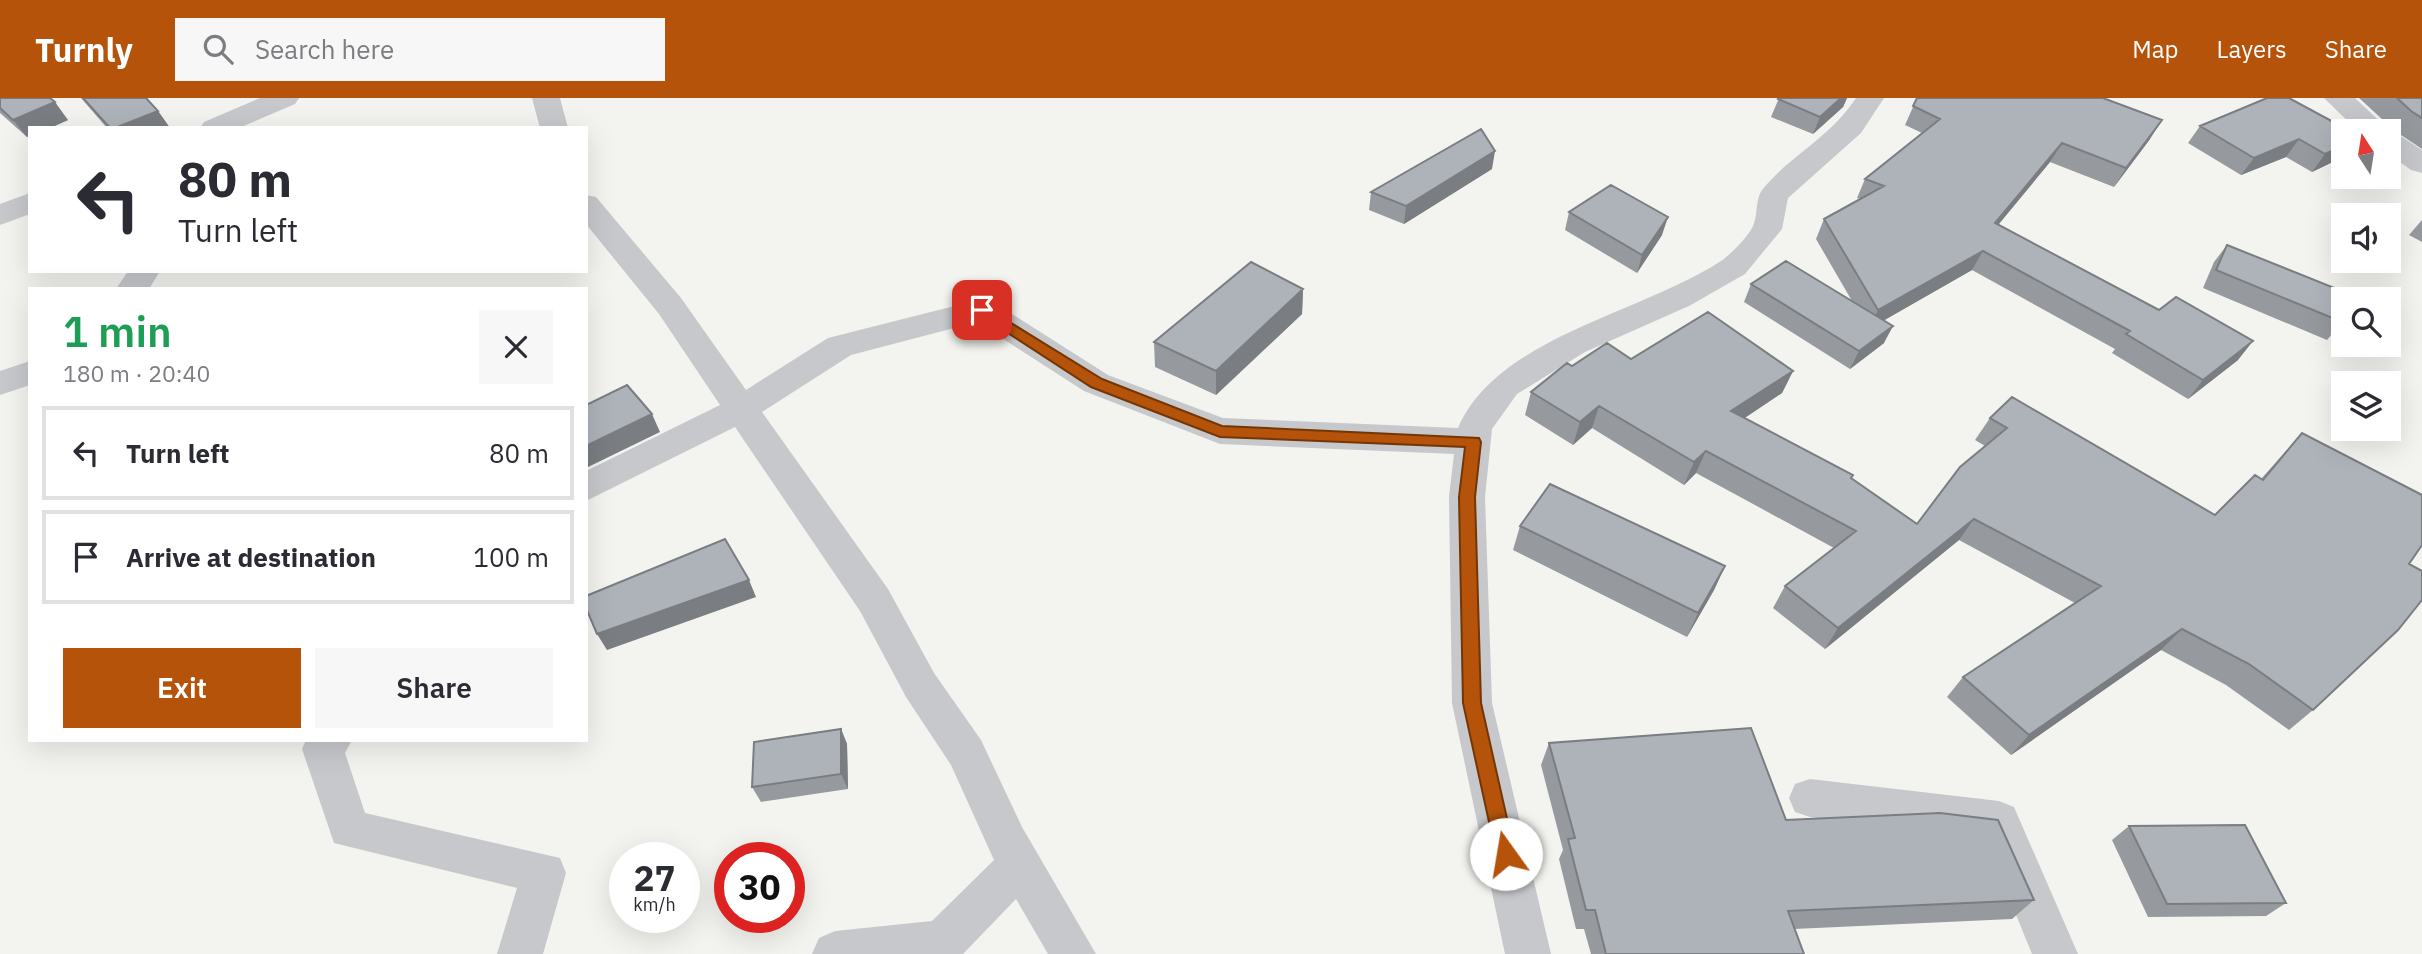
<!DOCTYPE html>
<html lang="en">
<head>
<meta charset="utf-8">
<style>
  body { margin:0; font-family:"IBM Plex Sans",sans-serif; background:#f7f7f7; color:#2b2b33; height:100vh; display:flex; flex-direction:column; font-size:26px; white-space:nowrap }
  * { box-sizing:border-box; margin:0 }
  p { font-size:23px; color:#7c7c81 }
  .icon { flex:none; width:38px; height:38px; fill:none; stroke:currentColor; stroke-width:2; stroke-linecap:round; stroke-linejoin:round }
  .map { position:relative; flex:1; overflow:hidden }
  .details { position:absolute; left:28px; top:189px; width:560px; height:455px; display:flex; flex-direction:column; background:#fff; border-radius:0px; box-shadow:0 7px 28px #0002 }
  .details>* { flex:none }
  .top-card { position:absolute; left:28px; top:28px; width:560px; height:147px; border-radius:0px; box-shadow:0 7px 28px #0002; background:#fff; color:#2b2b33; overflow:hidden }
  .needle { width:46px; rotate:348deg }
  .controls { position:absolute; left:2331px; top:21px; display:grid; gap:14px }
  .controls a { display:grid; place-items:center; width:70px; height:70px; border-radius:0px; background:#fff; box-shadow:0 7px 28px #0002; font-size:35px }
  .speed { position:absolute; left:609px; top:744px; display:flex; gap:14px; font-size:35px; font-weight:700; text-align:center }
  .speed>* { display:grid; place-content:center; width:91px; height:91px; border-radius:50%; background:#fff; box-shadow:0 7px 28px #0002; line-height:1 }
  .speed small { font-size:18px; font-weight:400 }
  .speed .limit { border:10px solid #d22; background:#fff; color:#111 }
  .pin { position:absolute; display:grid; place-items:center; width:60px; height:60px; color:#fff; margin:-30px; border-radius:14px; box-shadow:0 4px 10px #0006 }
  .me { position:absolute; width:77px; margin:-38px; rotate:347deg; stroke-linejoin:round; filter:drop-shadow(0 0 5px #0008) }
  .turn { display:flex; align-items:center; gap:24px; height:147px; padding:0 35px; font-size:32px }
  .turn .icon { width:91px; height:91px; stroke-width:2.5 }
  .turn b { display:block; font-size:49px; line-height:60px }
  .round { display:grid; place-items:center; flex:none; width:74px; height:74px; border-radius:0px; background:#f7f7f7 }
  .headline { display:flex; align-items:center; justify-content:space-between; height:119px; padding:0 35px }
  h1 { font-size:42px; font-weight:600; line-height:52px; color:#1e9e55 }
  .button { display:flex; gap:14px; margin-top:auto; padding:14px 35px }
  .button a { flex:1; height:80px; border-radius:0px; background:#b45309; color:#fff; font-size:28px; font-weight:600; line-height:80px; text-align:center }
  .button a+a { background:#f7f7f7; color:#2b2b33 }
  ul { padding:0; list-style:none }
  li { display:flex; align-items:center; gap:21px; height:94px; margin:0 14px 10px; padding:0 21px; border:4px solid #e1e1e2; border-radius:0px }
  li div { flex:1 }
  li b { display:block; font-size:26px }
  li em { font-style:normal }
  header { display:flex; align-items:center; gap:42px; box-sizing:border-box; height:98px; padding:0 35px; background:#b45309; color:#fff }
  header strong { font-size:33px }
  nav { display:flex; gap:38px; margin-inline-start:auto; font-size:24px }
  .search { width:490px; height:63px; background:#f7f7f7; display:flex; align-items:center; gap:18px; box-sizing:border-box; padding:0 24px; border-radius:0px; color:#7c7c81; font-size:26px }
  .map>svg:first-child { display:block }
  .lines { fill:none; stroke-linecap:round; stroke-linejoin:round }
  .minor { fill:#c6c8cc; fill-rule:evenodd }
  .tertiary { fill:#c6c8cc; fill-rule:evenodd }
  .wall { fill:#969a9f }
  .shaded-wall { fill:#7a7d82 }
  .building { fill:#aeb3b9; stroke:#7a7d82; stroke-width:2 }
  .route { fill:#b45309; stroke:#753606; stroke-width:2 }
</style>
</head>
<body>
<header>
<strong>Turnly</strong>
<div class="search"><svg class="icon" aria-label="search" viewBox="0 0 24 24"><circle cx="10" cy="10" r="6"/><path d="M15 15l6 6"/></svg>Search here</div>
<nav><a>Map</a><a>Layers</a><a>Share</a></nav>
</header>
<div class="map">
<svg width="2422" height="856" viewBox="0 0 2422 856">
  <rect width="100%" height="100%" fill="#f3f4ef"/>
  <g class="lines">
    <path class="minor" d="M 532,0 L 560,0 L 568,30 L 540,30 Z
      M 1856,0 L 1884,0 L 1861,35 L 1788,100 L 1782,131 L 1745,176 L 1689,208 L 1585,254 L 1517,296 L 1492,331 L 1485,399 L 1492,605 L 1551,856 L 1505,856 L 1452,605 L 1449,399 L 1454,356 L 1220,346 L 1084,293 L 977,224 L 851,257 L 762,314 L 888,491 L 934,575 L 981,642 L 1022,729 L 1096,856 L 1048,856 L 1016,801 L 963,856 L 812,856 L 819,840 L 835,833 L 932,823 L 994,762 L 951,667 L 906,599 L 860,513 L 735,329 L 586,403 L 586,373 L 720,307 L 659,216 L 586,126 L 586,97 L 596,99 L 681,200 L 746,292 L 828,240 L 982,201 L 993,204 L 1108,277 L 1223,320 L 1458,330 C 1497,239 1642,215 1721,163 C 1730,157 1748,139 1753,128 C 1758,117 1755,102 1762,92 C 1789,58 1829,41 1856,0 Z
      M 128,173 L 160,173 L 149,191 L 116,191 Z
      M 30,263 L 30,287 L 0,297 L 0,273 Z
      M 306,642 L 352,642 L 345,655 L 365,715 L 560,760 L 566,775 L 543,856 L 497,856 L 517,790 L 334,745 L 302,651 Z
      M 1810,681 L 1999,703 L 2014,709 L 2078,856 L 2032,856 L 1985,741 L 1810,719 L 1795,714 L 1789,700 L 1795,686 Z"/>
    <path class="tertiary" d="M 260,0 L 299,0 L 295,6 L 239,30 L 200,30 L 204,24 Z
      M 2324,0 L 2355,0 L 2390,33 L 2389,34 L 2399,37 L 2422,52 L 2422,75 L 2411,72 L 2389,56 L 2389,33 L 2358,33 Z
      M 30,95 L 30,116 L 0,127 L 0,106 Z"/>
  </g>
  <path class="wall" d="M 0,0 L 68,22 L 50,30 L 30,30 L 27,39 L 0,15 Z
    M 81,0 L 146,0 L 158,13 L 170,30 L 107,30 Z
    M 1779,0 L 1847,0 L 1843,9 L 1813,36 L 1771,19 Z
    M 1917,0 L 2150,41 L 2114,89 L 2050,64 L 1998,127 L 2238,262 L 2188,301 L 2112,255 L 2115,251 L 1972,172 L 1884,222 L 1884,245 L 1850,271 L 1744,204 L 1751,186 L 1852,203 L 1816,141 L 1824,121 L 1860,101 L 1857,100 L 1865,81 L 1922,35 L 1905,27 Z
    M 2359,0 L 2422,0 L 2422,51 L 2395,33 Z
    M 2200,28 L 2343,33 L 2343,59 L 2312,74 L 2286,59 L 2241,77 L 2188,45 Z
    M 1492,71 L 1404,126 L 1369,112 L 1371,94 Z
    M 1569,114 L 1662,137 L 1637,175 L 1565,132 Z
    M 2422,122 L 2422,144 L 2409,137 Z
    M 2227,147 L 2342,224 L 2327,242 L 2203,190 L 2214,164 Z
    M 1303,191 L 1302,216 L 1216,297 L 1155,269 L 1154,244 Z
    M 1631,261 L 1793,273 L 1782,295 L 1744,320 L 1851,381 L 1917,426 L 1985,348 L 1975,342 L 1990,320 L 2215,417 L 2261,381 L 2302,335 L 2409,466 L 2313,612 L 2289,632 L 2226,587 L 2161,552 L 2011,657 L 1947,599 L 1963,579 L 2075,505 L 1959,442 L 1825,551 L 1773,510 L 1785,488 L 1834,450 L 1696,375 L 1684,387 L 1592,330 L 1573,347 L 1525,317 L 1531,294 L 1572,268 Z
    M 1520,428 L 1725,468 L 1714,492 L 1687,539 L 1513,452 Z
    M 841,631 L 847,646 L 848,691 L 761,704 L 752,689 Z
    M 1549,645 L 1786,722 L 2034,802 L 2012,821 L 1794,831 L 1804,856 L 1591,856 L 1584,831 L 1576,831 L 1559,761 L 1563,752 L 1541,667 Z
    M 2129,728 L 2286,805 L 2266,818 L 2148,819 L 2112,742 Z"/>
  <path class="shaded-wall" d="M 1841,0 L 1847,0 L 1843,9 L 1813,36 L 1820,19 Z
    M 55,4 L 68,22 L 50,30 L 30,30 L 30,38 L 27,39 L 13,22 Z
    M 158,13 L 170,30 L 115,30 Z
    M 2162,22 L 2150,41 L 2114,89 L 2126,70 Z
    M 2299,41 L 2286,59 L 2241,77 L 2254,60 Z
    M 2062,45 L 2050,64 L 1984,144 L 1995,125 Z
    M 2343,48 L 2343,59 L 2312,74 L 2325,56 Z
    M 1495,53 L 1492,71 L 1404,126 L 1406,108 Z
    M 1668,119 L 1662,137 L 1637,175 L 1642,157 Z
    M 1983,153 L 1972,172 L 1869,231 L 1878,212 Z
    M 1303,191 L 1302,216 L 1216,297 L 1216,273 Z
    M 1893,228 L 1884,245 L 1850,271 L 1859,253 Z
    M 2253,243 L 2238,262 L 2188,301 L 2203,282 Z
    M 1793,273 L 1782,295 L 1721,336 L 1731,313 Z
    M 1599,308 L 1592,330 L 1573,347 L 1580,324 Z
    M 652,316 L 660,334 L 586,370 L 586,348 Z
    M 1706,353 L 1696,375 L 1684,387 L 1694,364 Z
    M 1974,421 L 1959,442 L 1825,551 L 1838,530 Z
    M 1725,468 L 1714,492 L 1687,539 L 1698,515 Z
    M 749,482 L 756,499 L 607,552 L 597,536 Z
    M 2182,531 L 2161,552 L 2011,657 L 2029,637 Z
    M 841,631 L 847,646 L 848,691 L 841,676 Z"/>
  <path class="building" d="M 0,0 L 50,0 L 55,4 L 13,22 L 0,10 Z
    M 83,0 L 146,0 L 158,13 L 115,30 L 110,30 Z
    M 1779,0 L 1841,0 L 1820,19 L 1778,1 Z
    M 1917,0 L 2103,0 L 2162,22 L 2126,70 L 2062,45 L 1995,125 L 2159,212 L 2176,199 L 2253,243 L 2203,282 L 2126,236 L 2130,233 L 1983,153 L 1878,212 L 1824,121 L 1884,88 L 1865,81 L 1940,21 L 1913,8 Z
    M 2267,0 L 2289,0 L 2350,33 L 2343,33 L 2343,48 L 2325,56 L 2299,41 L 2254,60 L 2200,28 Z
    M 2397,0 L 2422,0 L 2422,20 L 2411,13 Z
    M 1481,31 L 1495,53 L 1406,108 L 1371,94 Z
    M 1611,87 L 1668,119 L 1642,157 L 1569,114 Z
    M 2227,147 L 2357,199 L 2355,201 L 2343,201 L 2343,222 L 2342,224 L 2216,172 Z
    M 1786,163 L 1893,228 L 1859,253 L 1751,186 Z
    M 1251,164 L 1303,191 L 1216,273 L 1154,244 Z
    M 1708,214 L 1793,273 L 1731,313 L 1853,377 L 1851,380 L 1917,426 L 1960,369 L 2007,330 L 1990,320 L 2012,299 L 2215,417 L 2255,377 L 2263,382 L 2302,335 L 2422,397 L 2422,447 L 2409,466 L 2422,473 L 2422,502 L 2398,532 L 2313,612 L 2249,566 L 2182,531 L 2029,637 L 1963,579 L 2101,488 L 1974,421 L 1838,530 L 1785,488 L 1856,433 L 1706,353 L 1694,364 L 1599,308 L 1580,324 L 1531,294 L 1567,265 L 1572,268 L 1607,245 L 1631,261 Z
    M 627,287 L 652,316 L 586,348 L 586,307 Z
    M 1550,386 L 1725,468 L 1698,515 L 1520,428 Z
    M 725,441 L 749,482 L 597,536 L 586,510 L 586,498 Z
    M 1751,630 L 1786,722 L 1940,715 L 1998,722 L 2034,802 L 1788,813 L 1804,856 L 1606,856 L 1595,812 L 1586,812 L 1568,741 L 1575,740 L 1549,645 Z
    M 841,631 L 841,676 L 752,689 L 754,644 Z
    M 2245,727 L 2286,805 L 2167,806 L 2129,728 Z"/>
  <path class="route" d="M 982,207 L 1102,281 L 1222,328 L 1479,340 L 1481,344 L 1475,399 L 1481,605 L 1515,756 L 1512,762 L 1506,765 L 1499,762 L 1496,756 L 1463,605 L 1459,399 L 1465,349 L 1220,339 L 1091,289 L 977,215 L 977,209 Z"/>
</svg>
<div class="controls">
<a><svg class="needle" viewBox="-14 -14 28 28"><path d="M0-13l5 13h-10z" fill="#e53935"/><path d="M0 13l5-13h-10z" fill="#7c7c81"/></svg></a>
<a><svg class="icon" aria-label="sound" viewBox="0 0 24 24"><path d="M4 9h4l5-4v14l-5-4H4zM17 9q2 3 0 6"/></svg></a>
<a><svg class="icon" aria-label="search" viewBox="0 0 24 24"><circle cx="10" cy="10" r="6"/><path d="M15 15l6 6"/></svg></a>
<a><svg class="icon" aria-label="layers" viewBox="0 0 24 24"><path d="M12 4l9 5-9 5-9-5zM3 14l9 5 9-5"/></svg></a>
</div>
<div class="speed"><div>27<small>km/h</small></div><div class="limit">30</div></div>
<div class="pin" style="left:982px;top:212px;background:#d93025"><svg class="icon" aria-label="arrive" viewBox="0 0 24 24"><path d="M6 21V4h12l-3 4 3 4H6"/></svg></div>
<svg class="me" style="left:1506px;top:756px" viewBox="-20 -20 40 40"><circle r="19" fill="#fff"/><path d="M0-13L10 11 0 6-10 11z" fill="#b45309"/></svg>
<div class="top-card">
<div class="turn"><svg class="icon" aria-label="left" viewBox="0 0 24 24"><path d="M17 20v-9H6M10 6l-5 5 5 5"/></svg><div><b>80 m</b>Turn left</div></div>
</div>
<section class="details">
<div class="headline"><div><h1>1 min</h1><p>180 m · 20:40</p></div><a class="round"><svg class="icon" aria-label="close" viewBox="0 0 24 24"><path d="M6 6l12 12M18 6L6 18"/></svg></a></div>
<ul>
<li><svg class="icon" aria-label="left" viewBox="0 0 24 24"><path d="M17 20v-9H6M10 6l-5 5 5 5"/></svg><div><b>Turn left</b></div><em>80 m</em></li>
<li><svg class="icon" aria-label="arrive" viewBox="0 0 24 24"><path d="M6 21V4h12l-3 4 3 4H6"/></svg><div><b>Arrive at destination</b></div><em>100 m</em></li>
</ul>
<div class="button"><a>Exit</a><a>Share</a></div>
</section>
</div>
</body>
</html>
